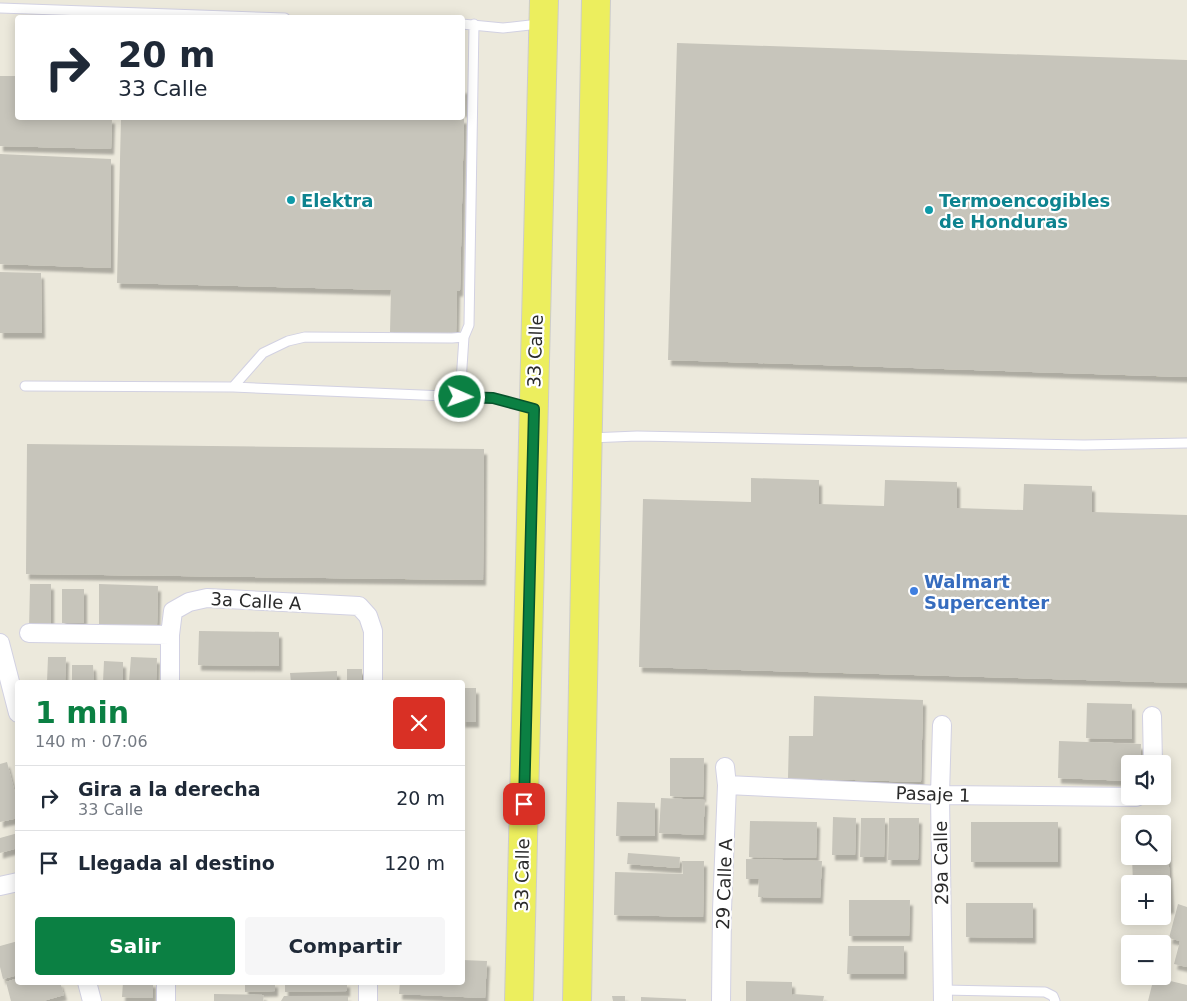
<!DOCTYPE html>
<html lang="es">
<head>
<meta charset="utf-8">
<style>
  body { margin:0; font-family:"DejaVu Sans",sans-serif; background:#f6f6f7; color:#1f2937; height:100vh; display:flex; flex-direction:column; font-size:19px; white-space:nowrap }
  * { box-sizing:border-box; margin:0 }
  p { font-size:16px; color:#747a83 }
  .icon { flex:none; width:28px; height:28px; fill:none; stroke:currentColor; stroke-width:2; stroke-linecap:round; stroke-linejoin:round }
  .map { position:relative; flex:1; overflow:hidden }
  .side { position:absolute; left:15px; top:680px; width:450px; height:305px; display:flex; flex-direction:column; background:#fff; border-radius:5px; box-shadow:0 2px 12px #0003 }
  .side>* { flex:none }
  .guide { position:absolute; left:15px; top:15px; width:450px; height:105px; border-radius:5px; box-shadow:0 2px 12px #0003; background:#fff; color:#1f2937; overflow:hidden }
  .buttons { position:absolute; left:1121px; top:755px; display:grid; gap:10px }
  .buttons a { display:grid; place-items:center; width:50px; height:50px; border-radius:5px; background:#fff; box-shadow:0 2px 12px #0003; font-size:25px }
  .pin { position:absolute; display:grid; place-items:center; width:42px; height:42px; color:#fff; margin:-21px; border-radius:10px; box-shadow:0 2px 8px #0006 }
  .me { position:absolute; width:55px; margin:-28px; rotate:92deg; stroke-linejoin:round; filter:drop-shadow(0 0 4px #0008) }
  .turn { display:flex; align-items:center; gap:18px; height:105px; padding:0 20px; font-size:22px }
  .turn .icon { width:65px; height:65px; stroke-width:2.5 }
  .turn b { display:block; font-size:35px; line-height:42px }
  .round { display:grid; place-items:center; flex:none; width:52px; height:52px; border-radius:5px; background:#f6f6f7 }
  .summary { display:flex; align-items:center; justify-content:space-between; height:85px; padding:0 20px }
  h1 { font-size:30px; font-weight:600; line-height:38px; color:#0b8043 }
  .cta { display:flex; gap:10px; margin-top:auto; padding:10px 20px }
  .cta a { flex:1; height:58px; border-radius:5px; background:#0b8043; color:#fff; font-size:20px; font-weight:600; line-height:58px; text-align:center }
  .cta a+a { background:#f6f6f7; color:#1f2937 }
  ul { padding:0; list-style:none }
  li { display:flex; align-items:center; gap:15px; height:65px; padding:0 20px; border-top:1px solid #e0e1e3 }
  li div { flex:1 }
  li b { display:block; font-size:19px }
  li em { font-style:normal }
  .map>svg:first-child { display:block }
  .building { fill:#c7c5bb; filter:url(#shadow) }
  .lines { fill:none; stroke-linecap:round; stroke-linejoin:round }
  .lane-casing { stroke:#d2d1e2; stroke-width:11 }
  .street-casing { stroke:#d2d1e2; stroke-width:20 }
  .primary-casing { stroke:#ccc; stroke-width:30 }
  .lane { stroke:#fff; stroke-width:9 }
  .street { stroke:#fff; stroke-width:18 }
  .primary { stroke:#ecee5e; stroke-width:28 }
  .route-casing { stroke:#07532c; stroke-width:12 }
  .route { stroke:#0b8043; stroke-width:9 }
  .culture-dot { fill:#0f9aa8; stroke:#fff; stroke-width:2 }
  .shop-dot { fill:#3f7fe0; stroke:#fff; stroke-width:2 }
  .labels { text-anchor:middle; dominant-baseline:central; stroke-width:4.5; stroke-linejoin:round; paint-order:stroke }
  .culture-label { font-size:18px; font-weight:bold; fill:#0d838f; stroke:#fff; text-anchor:start }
  .street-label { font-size:18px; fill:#2a2a2a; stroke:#fff }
  .shop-label { font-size:18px; font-weight:bold; fill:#366cbe; stroke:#fff; text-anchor:start }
</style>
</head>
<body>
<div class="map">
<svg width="1187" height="1001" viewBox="0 0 1187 1001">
  <defs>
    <filter id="shadow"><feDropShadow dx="3" dy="5.5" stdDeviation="1" flood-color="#0004"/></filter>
  </defs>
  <rect width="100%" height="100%" fill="#ece9dc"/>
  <path class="building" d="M 677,43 L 1187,60 L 1187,377 L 668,360 Z
    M 0,76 L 18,76 L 18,118 L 112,118 L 111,149 L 0,146 Z
    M 462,88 L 465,88 L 464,112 L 462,112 Z
    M 121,118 L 464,118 L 460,291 L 457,291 L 456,334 L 390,332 L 391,290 L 117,283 Z
    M 0,154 L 111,159 L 111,268 L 0,264 Z
    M 0,272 L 41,273 L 42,333 L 0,333 Z
    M 27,444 L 484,449 L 483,580 L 26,574 Z
    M 751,478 L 819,480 L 819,504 L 884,506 L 885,480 L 957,482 L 957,508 L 1023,510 L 1024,484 L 1092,486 L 1092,512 L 1187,515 L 1187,683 L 639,667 L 643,499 L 751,502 Z
    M 30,584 L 51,584 L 51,629 L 29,629 Z
    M 99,584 L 158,586 L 157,625 L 99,624 Z
    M 62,589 L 84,589 L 84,623 L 62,623 Z
    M 199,631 L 279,632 L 279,666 L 198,665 Z
    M 48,657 L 66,657 L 65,682 L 47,682 Z
    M 131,657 L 157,658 L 156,682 L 129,682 Z
    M 104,661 L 123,662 L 123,682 L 103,682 Z
    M 72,665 L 93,665 L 94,682 L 72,682 Z
    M 347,669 L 362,669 L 362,682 L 347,682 Z
    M 337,671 L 337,682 L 291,682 L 290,673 Z
    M 462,688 L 476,688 L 476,722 L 462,722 Z
    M 814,696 L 923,700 L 921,782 L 788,778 L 789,736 L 813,736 Z
    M 1087,703 L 1132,704 L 1132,739 L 1086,738 Z
    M 1059,741 L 1141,744 L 1140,764 L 1130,764 L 1130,781 L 1058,778 Z
    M 670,758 L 704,758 L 703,797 L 670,796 Z
    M 7,762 L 18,805 L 18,818 L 0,822 L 0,764 Z
    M 661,798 L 705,800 L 703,835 L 659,833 Z
    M 617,802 L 655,803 L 655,836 L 616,836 Z
    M 833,817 L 856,818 L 855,855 L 832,855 Z
    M 861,818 L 885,818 L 884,857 L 860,857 Z
    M 889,818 L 919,818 L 918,860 L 888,860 Z
    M 750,821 L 817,822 L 816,858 L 749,857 Z
    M 971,822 L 1058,822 L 1058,862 L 971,862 Z
    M 1162,825 L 1167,825 L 1171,908 L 1162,909 L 1162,884 L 1133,884 L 1132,856 L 1162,856 Z
    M 18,833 L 18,848 L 0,853 L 0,838 Z
    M 628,853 L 680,857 L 679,868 L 627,864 Z
    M 746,859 L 822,861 L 820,898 L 758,897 L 759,879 L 746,879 Z
    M 682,861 L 704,861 L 703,917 L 614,915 L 615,872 L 683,874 Z
    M 849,900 L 910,900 L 909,936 L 849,936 Z
    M 966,903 L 1033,903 L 1033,938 L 966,937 Z
    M 1178,904 L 1187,907 L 1187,967 L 1174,964 L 1180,941 L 1169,938 Z
    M 18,941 L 18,975 L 3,979 L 0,967 L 0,946 Z
    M 848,946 L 904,946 L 904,974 L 847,974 Z
    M 462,960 L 487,961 L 485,998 L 399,994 L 400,982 L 462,982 Z
    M 1154,977 L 1187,985 L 1187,1001 L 1148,1001 Z
    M 18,978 L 18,982 L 60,982 L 64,995 L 43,1001 L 11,1001 L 6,982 Z
    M 746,981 L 792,982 L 792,1001 L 746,1001 Z
    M 123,982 L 153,982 L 153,998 L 122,997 Z
    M 245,982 L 275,982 L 275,991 L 245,992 Z
    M 285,982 L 347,982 L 347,991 L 285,992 Z
    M 214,994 L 264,995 L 263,1001 L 214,1001 Z
    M 793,994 L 824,996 L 823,1001 L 792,1001 Z
    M 284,996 L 348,996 L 348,1001 L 281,1001 Z
    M 612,996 L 625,996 L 625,1001 L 613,1001 Z
    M 641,997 L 686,999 L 686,1001 L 641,1001 Z"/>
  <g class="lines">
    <g class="lane-casing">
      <path id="lane" d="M 0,8 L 285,18
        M 462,24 L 503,28 L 539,24
        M 25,386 L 233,387 L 493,398 L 530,408
        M 233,387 L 263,353 L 288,341 L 305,337 L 452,338 L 464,337 L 469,325 L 474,24
        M 460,397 L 464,337
        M 590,438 L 637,436 L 1084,445 L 1187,443
        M 943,990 L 1045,992 L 1053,996 L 1055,1001"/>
    </g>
    <g class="street-casing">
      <path id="street" d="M 29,633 L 170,635 L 173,611 L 189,602 L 207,598 L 359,606 L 368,616 L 373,631 L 373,682
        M 0,643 L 18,713
        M 170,682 L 170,635
        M 1152,716 L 1153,764
        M 942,725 L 940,795 L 943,1001
        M 727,785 L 940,795 L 1136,797 L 1138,796
        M 0,886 L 18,882
        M 87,982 L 92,1001
        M 166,1001 L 166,982
        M 368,1001 L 368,982
        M 721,1001 L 722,910 L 727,785 L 725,767"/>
    </g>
    <g class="primary-casing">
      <path id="primary" d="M 519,1001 L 544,0
        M 577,1001 L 596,0"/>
    </g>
    <use href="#lane" class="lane"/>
    <use href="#street" class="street"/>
    <use href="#primary" class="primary"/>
  </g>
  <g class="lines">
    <g class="route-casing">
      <path id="route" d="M 460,397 L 493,398 L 534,409 L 524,804"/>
    </g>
    <use href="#route" class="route"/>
  </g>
  <g class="culture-dot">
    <circle cx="291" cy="200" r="5"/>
    <circle cx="929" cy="210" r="5"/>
  </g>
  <circle class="shop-dot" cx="914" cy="591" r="5"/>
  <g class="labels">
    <g class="culture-label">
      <text x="301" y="200">Elektra</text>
      <text x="939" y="200">Termoencogibles<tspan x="939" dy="21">de Honduras</tspan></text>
    </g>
    <g class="street-label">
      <text transform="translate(535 351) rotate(-88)">33 Calle</text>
      <text transform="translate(256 601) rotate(3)">3a Calle A</text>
      <text transform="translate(933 794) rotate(2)">Pasaje 1</text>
      <text transform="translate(941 863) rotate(-91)">29a Calle</text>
      <text transform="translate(522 875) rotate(-89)">33 Calle</text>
      <text transform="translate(724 884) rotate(-88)">29 Calle A</text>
    </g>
    <g class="shop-label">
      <text x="924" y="581">Walmart<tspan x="924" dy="21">Supercenter</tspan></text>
    </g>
  </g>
</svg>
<div class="buttons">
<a><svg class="icon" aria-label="sound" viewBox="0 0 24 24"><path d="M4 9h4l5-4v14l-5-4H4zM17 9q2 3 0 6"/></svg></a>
<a><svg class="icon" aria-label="search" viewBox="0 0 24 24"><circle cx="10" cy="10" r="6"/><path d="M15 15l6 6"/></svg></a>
<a>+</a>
<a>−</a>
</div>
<div class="pin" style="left:524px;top:804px;background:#d93025"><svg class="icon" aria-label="arrive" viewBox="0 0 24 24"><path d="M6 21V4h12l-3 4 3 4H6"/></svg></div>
<svg class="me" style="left:460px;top:397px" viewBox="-20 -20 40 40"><circle r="17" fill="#0b8043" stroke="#fff" stroke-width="3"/><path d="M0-11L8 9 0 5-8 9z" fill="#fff"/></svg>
<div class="guide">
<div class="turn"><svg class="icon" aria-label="right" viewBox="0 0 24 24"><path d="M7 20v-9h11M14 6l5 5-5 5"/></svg><div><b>20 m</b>33 Calle</div></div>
</div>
<section class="side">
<div class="summary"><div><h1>1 min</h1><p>140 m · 07:06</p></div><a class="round" style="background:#d93025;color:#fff"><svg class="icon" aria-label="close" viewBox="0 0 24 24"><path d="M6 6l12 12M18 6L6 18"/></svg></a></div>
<ul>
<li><svg class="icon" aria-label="right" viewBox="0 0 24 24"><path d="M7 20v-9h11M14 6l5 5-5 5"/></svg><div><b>Gira a la derecha</b><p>33 Calle</p></div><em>20 m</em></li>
<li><svg class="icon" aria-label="arrive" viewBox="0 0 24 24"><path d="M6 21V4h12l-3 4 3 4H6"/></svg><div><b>Llegada al destino</b></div><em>120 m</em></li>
</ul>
<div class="cta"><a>Salir</a><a>Compartir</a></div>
</section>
</div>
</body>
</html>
